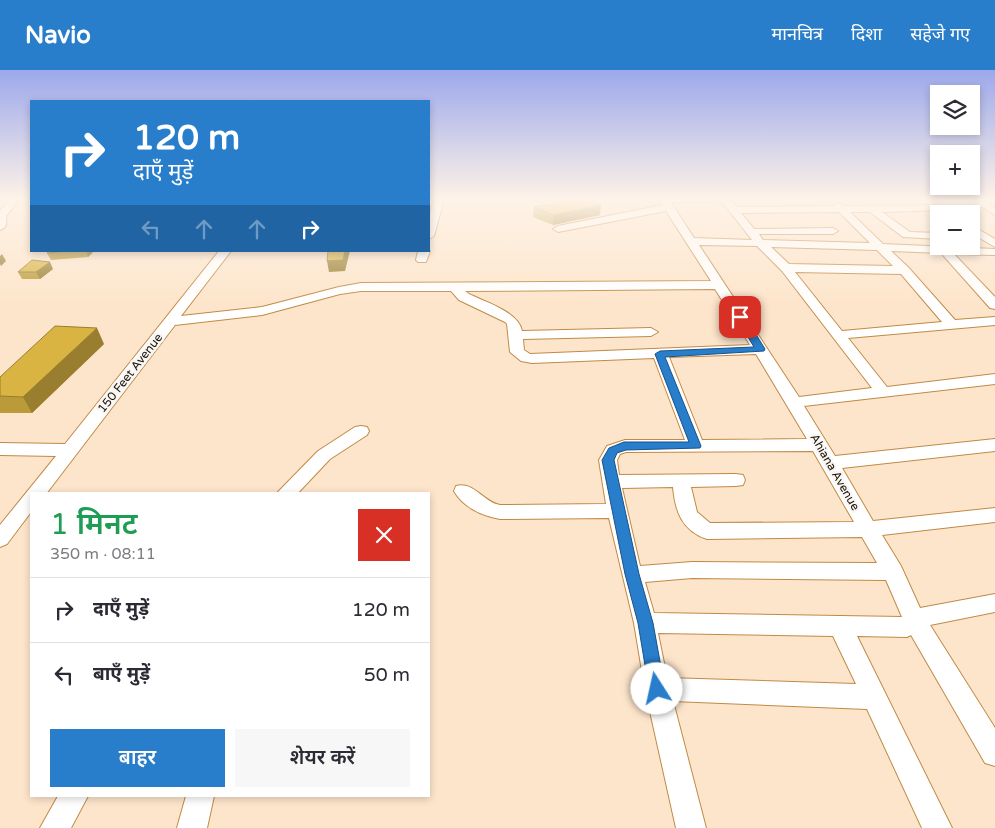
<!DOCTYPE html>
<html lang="hi">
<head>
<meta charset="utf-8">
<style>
  body { margin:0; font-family:"Varela Round","Noto Sans Devanagari",sans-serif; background:#f7f7f7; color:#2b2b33; height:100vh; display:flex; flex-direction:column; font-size:19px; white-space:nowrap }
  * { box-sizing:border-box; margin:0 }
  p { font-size:16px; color:#7c7c81 }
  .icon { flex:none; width:28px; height:28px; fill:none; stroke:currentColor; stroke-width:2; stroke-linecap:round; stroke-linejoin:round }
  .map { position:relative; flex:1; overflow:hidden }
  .drawer { position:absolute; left:30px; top:422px; width:400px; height:305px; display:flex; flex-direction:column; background:#fff; border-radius:0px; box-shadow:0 2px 8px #0003 }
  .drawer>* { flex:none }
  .guide { position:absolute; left:30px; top:30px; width:400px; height:152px; border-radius:0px; box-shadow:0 2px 8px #0003; background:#297ecc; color:#fff; overflow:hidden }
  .fabs { position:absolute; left:930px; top:15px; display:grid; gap:10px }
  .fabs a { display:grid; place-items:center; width:50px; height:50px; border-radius:0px; background:#fff; box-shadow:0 2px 8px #0003; font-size:25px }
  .pin { position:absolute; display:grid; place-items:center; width:42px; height:42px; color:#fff; margin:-21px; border-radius:10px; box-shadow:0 2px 8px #0006 }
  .me { position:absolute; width:55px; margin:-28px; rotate:350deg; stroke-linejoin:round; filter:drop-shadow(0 0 4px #0008) }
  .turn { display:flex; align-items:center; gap:18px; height:105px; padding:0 20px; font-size:22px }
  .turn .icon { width:65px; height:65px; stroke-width:2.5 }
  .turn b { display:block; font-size:35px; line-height:42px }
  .lanes { display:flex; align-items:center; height:48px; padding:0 20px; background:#0003; justify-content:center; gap:25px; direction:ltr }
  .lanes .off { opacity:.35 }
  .round { display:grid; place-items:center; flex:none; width:52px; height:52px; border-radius:0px; background:#f7f7f7 }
  .summary { display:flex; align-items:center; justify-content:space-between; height:85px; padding:0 20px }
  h1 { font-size:30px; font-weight:600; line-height:38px; color:#1e9e55 }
  .action { display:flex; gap:10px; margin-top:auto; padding:10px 20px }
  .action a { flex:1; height:58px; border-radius:0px; background:#297ecc; color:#fff; font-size:20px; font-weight:600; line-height:58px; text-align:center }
  .action a+a { background:#f7f7f7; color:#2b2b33 }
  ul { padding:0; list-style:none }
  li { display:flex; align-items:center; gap:15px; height:65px; padding:0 20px; border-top:1px solid #e1e1e2 }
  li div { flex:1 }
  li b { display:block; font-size:19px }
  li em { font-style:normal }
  header { display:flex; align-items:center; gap:30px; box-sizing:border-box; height:70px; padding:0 25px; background:#297ecc; color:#fff }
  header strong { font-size:24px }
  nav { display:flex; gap:28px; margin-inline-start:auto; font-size:18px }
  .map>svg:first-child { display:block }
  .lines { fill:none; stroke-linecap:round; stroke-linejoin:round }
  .minor-casing { stroke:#c08a45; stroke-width:2 }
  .minor { fill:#fff; fill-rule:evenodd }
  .wall { fill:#bb9b39 }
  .shaded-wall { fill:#987e2e }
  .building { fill:#d9b442; stroke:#987e2e }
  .route { fill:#297ecc; stroke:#1b5285 }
  .labels { text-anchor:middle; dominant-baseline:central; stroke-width:5; stroke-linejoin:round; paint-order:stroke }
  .street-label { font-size:12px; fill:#211100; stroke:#f7f7f7 }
</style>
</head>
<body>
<header>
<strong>Navio</strong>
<nav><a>मानचित्र</a><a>दिशा</a><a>सहेजे गए</a></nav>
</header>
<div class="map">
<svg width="995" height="758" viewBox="0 0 995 758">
  <rect width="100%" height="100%" fill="#fde5cb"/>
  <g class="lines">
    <g class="minor-casing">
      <path id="minor" d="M 10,129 L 20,129 L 6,146 C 7,153 7,158 0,160 L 0,141 Z
        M 434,129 L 444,129 L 434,166 L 429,169 L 429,148 Z
        M 659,129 L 719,129 L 714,132 L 671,132 L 694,168 L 752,170 L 720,129 L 730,129 L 737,137 L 833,136 L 838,133 L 844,136 L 942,135 L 947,138 L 946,140 L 882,142 L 910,162 L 939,163 L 939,169 L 903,167 L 870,142 L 850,142 L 883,174 L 995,179 L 995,185 L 954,184 L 995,227 L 995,239 L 990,238 L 941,183 L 891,181 L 908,197 L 955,250 L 995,247 L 995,255 L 848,268 L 887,317 L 995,304 L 995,314 L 804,336 L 835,386 L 995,369 L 995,381 L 842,398 L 873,451 L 995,438 L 995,452 L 882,465 L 901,496 L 920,538 L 995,524 L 995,542 L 930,555 L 995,658 L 995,696 L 985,693 L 911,565 L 907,567 L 857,566 L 952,758 L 922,758 L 867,639 L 673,631 L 706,758 L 676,758 L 645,619 L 634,553 L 609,448 L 500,449 C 482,446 463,437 454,421 L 456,416 C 474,411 483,432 500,435 L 606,434 L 599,390 L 607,376 L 625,370 L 685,370 L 654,288 L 532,293 L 521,291 L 510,282 L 507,254 L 505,252 L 459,230 L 451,221 L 361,221 L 340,224 L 262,245 L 175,255 L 46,424 L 31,424 L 31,442 L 7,474 L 0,477 L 0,455 L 56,386 L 0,385 L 0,373 L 65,374 L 219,181 L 231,181 L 181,246 L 262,237 L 339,217 L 361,213 L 711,211 L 666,141 L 558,162 L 553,159 L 558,156 L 663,135 ZM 839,142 L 870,173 L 763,170 L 759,164 L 833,164 L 838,161 L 833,158 L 754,159 L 741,143 ZM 699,175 L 757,176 L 782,201 L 872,318 L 799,327 ZM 771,177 L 877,180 L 893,196 L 789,194 ZM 795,202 L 901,204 L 942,252 L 842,261 ZM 715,219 L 750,275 L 530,284 L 524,280 L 523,269 L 651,266 L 658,262 L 651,258 L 522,261 C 519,242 485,232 469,224 L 465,221 ZM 756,284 L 807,369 L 702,370 L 669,287 ZM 813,381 L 854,452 L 710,453 L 697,442 L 691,417 L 736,416 L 743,415 L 745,410 L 743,405 L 736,404 L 619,405 L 617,390 L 620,384 L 626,382 ZM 673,417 C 675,441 682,461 707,469 L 862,467 L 877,493 L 692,492 L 640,496 L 622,418 ZM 692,508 L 886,510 L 902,547 L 654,543 L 645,512 ZM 658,563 L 833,566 L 856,614 L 667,608 Z
        M 969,129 L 981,129 L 995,138 L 995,145 Z
        M 971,155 L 995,169 L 995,177 L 971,163 Z
        M 429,180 L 430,181 L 426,192 L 418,192 L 416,190 L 418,181 L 429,181 Z
        M 361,356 L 367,357 L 369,361 L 367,365 L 330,389 L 297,424 L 276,424 L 318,381 L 355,357 Z
        M 58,726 L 88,726 L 71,758 L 40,758 Z
        M 186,726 L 214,726 L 207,758 L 177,758 Z"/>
    </g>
    <use href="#minor" class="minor"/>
  </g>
  <path class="wall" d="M 534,137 L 600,145 L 553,155 L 533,147 Z
    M 48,181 L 94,181 L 88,187 L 51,190 L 47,183 Z
    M 53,199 L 40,209 L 22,209 L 18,202 Z
    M 104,274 L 32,343 L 0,343 L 0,307 Z"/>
  <path class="shaded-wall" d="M 601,135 L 600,145 L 553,155 L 554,145 Z
    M 86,181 L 94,181 L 88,187 Z
    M 345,181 L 350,181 L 345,201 L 329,202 L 327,191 Z
    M 2,184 L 6,191 L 1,196 L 0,194 L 0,186 Z
    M 50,192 L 53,199 L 40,209 L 36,202 Z
    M 97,258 L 104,274 L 32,343 L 23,327 Z"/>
  <path class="building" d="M 579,129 L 590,129 L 601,135 L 554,145 L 534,137 Z
    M 48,181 L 72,181 L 47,183 Z
    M 328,181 L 345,181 L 343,190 L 327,191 Z
    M 32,190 L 50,192 L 36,202 L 18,202 Z
    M 55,256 L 97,258 L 23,327 L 0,326 L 0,307 Z"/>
  <linearGradient id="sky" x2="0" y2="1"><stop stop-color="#9ca8eb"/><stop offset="0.55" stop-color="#fef3e8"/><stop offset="1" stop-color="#fef3e8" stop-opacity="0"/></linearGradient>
  <rect width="995" height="235" fill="url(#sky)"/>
  <path class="route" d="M 737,245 L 744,245 L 765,279 L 764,281 L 665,287 L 701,376 L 700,378 L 626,380 L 617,383 L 614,390 L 639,504 L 653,553 L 665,619 L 663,624 L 657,626 L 651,624 L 649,619 L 638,553 L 625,504 L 602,390 L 609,378 L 624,372 L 689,372 L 655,284 L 660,281 L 754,277 L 736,247 Z"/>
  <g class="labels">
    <g class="street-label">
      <text transform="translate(130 303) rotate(-52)">150 Feet Avenue</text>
      <text transform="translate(835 402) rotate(60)">Ahiana Avenue</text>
    </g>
  </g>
</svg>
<div class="fabs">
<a><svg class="icon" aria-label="layers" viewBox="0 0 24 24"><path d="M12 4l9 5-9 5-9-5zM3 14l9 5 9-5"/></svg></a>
<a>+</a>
<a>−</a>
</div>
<div class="pin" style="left:740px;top:247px;background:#d93025"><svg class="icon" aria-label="arrive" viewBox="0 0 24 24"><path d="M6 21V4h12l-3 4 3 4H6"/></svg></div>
<svg class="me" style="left:657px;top:619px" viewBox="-20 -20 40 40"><circle r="19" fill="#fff"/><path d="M0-13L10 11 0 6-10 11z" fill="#297ecc"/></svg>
<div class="guide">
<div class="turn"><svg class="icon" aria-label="right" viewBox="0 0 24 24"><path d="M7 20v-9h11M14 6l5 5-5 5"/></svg><div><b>120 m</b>दाएँ मुड़ें</div></div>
<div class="lanes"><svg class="icon off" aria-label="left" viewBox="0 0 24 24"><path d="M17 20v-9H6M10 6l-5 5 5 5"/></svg><svg class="icon off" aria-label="ahead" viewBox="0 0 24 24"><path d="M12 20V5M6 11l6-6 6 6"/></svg><svg class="icon off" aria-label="ahead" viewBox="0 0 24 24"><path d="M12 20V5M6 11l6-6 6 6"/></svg><svg class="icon" aria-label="right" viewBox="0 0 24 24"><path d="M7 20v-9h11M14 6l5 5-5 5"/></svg></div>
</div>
<section class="drawer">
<div class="summary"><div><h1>1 मिनट</h1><p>350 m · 08:11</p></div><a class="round" style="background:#d93025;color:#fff"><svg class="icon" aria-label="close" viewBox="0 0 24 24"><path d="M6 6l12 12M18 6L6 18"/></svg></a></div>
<ul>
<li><svg class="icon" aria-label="right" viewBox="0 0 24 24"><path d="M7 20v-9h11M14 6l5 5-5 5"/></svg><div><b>दाएँ मुड़ें</b></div><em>120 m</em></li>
<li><svg class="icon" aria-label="left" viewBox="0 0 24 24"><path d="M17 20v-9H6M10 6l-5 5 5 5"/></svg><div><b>बाएँ मुड़ें</b></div><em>50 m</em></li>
</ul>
<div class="action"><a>बाहर</a><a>शेयर करें</a></div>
</section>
</div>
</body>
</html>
